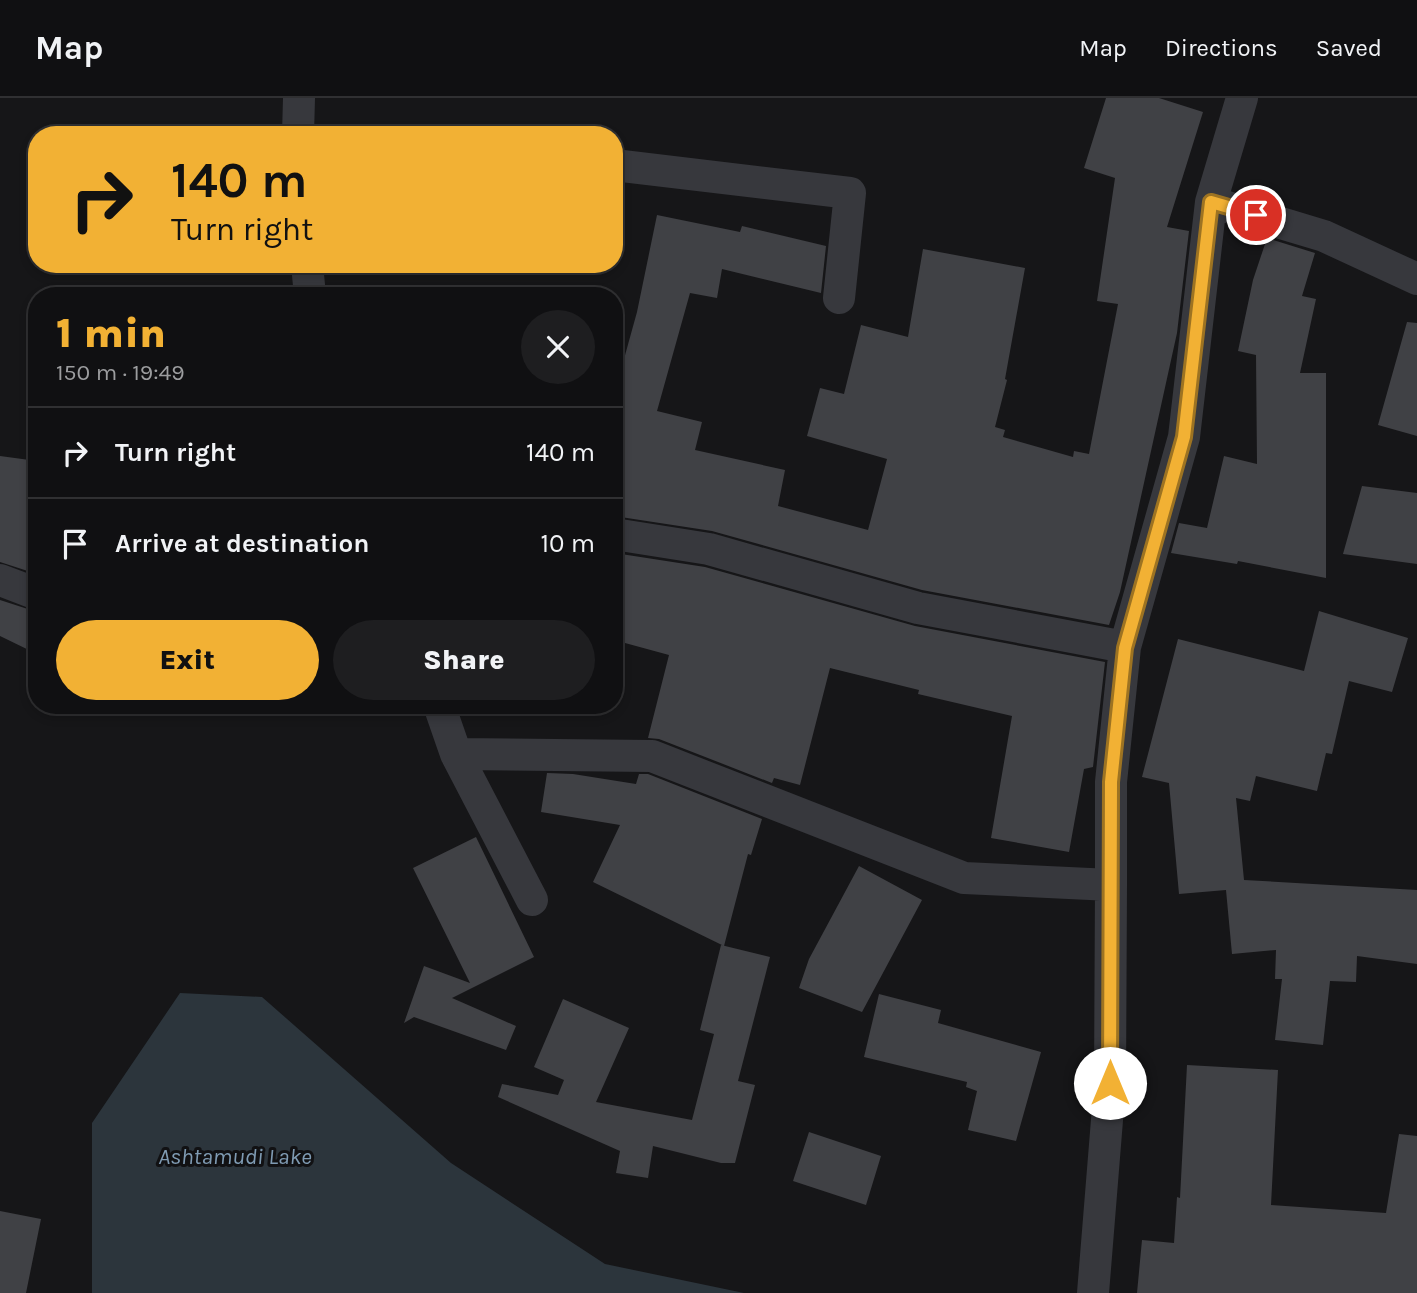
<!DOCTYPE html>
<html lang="en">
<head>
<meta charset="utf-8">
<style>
  body { margin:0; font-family:Karla,sans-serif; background:#1e1e20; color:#f1f3f6; height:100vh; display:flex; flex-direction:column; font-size:26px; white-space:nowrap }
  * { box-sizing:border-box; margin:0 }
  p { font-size:23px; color:#9c9d9f }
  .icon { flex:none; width:38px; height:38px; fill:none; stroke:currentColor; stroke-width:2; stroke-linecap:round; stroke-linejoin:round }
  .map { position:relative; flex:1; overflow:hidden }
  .drawer { position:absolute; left:28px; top:189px; width:595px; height:427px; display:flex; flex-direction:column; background:#101012; border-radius:28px; box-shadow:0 4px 10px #0003,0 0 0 2px #303032 }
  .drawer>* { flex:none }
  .guide { position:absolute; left:28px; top:28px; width:595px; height:147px; border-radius:28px; box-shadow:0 4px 10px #0003,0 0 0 2px #303032; background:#f2b134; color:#111; overflow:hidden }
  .pin { position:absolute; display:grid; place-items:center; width:60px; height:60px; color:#fff; margin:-30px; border:4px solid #fff; border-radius:50%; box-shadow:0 2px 7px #0007 }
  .me { position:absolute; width:77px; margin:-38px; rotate:0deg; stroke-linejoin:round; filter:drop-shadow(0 0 5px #0008) }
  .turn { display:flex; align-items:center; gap:24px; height:147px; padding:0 28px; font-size:32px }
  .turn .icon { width:91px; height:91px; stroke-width:2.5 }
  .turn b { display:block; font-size:49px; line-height:60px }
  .round { display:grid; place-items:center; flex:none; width:74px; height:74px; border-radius:37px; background:#1e1e20 }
  .headline { display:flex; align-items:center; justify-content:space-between; height:119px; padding:0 28px }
  h1 { font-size:42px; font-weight:800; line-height:52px; color:#f2b134 }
  .action { display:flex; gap:14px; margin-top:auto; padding:14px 28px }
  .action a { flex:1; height:80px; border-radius:42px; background:#f2b134; color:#111; font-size:28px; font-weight:800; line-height:80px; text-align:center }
  .action a+a { background:#1e1e20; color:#f1f3f6 }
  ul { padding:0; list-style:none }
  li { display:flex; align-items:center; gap:21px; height:91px; padding:0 28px; border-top:2px solid #303032 }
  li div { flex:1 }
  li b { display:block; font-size:26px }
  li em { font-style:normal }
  header { display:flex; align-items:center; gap:42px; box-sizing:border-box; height:98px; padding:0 35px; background:#101012; border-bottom:2px solid #303032 }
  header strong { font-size:33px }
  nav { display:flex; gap:38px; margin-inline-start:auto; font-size:24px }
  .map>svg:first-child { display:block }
  .water { fill:#2c353c }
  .building { fill:#404145 }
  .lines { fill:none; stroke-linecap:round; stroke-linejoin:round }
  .minor { stroke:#37383d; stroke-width:32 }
  .route-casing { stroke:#9d7322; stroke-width:18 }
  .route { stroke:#f2b134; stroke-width:12 }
  .labels { text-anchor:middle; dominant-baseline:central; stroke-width:6; stroke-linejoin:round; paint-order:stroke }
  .water-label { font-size:23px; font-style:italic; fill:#7f9bb3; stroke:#111113 }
</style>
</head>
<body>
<header>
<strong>Map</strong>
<nav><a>Map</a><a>Directions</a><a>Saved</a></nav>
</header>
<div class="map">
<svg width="1417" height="1195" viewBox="0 0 1417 1195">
  <rect width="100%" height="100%" fill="#161618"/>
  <path class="water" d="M 180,895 L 262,899 L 451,1065 L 605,1166 L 744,1195 L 92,1195 L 92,1025 Z"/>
  <path class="building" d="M 1106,0 L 1159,0 L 1203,14 L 1167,129 L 1189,133 L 1177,235 L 1120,494 L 1109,527 L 922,492 L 712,433 L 614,418 L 614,297 L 637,214 L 657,117 L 740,134 L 742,128 L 826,148 L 821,195 L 722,171 L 717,200 L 690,195 L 657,313 L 702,324 L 695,352 L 785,372 L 778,408 L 868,432 L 887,361 L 807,338 L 820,290 L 844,296 L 861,227 L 908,239 L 923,151 L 1025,170 L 1005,281 L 1007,282 L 995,329 L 1005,332 L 1003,339 L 1073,359 L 1074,353 L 1089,356 L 1118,206 L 1097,203 L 1115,80 L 1084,70 Z
    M 1267,140 L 1315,155 L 1302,198 L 1316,201 L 1300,275 L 1326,275 L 1326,480 L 1238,463 L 1237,466 L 1171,455 L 1179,425 L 1207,430 L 1224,358 L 1257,366 L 1256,257 L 1238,253 L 1253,182 Z
    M 1407,224 L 1417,225 L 1417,338 L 1378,327 Z
    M 0,358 L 37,363 L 37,476 L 0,464 Z
    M 1362,388 L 1417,395 L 1417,466 L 1343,456 Z
    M 621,456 L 705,469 L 915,528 L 1105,564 L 1093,669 L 1084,671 L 1069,754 L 991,740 L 1012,618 L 918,596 L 919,592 L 830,570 L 800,687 L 774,680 L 772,685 L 659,641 L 648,640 L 669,557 L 614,542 L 614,482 Z
    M 0,502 L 37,514 L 37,556 L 0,538 Z
    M 1319,513 L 1408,540 L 1392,594 L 1349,583 L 1332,656 L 1326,655 L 1317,693 L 1256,678 L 1250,703 L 1236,700 L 1244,782 L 1417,792 L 1417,866 L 1357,858 L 1356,884 L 1330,883 L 1323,947 L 1275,942 L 1282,881 L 1275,881 L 1276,852 L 1232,856 L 1226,792 L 1179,796 L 1169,685 L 1142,679 L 1178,541 L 1304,573 Z
    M 547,675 L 573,676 L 636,686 L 639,676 L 648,676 L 762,721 L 751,757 L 748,756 L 724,848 L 593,784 L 620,727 L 541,714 Z
    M 476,739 L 534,859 L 452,900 L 516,928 L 506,952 L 414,919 L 404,925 L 424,868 L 470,885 L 413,770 Z
    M 859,768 L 922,802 L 862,914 L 799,890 L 809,861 Z
    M 721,847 L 770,859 L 738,983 L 755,987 L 735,1065 L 721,1065 L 653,1048 L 648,1080 L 616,1075 L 620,1053 L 498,999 L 502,986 L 558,997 L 564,982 L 534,969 L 563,901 L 629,930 L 596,1004 L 692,1022 L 714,936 L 700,932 Z
    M 879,896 L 941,912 L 938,925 L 1041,954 L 1016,1043 L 968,1032 L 977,993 L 966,989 L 967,984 L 864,959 Z
    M 1187,967 L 1278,972 L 1271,1107 L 1386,1115 L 1399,1036 L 1417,1038 L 1417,1195 L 1137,1195 L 1142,1142 L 1174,1145 L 1177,1099 L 1180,1100 Z
    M 809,1034 L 881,1058 L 866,1107 L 793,1083 Z
    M 0,1113 L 41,1121 L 26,1195 L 0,1195 Z"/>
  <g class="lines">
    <path class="minor" d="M 298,37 L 299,0
      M 614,67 L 850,95 L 839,200
      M 1211,104 L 1324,138 L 1417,181
      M 307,166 L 310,198
      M 614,436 L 709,451 L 918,510 L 1125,549
      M 0,482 L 37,496
      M 439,607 L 456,656 L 532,802
      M 456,656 L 652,658 L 964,780 L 1111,787 L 1111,684 L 1125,549 L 1184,339 L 1211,104 L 1242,0
      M 1093,1195 L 1110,985 L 1111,787"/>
  </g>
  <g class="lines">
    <g class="route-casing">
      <path id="route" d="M 1110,985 L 1111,684 L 1125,550 L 1184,339 L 1211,104 L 1256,117"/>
    </g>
    <use href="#route" class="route"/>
  </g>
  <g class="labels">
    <g class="water-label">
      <text x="235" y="1058">Ashtamudi Lake</text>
    </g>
  </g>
</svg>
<div class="pin" style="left:1256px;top:117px;background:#d93025"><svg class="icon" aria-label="arrive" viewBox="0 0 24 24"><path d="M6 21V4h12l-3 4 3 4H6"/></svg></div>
<svg class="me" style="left:1110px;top:985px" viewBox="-20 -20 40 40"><circle r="19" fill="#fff"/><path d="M0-13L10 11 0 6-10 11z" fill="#f2b134"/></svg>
<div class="guide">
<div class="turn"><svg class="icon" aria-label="right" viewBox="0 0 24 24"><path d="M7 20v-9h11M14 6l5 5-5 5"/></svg><div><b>140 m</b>Turn right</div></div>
</div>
<section class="drawer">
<div class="headline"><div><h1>1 min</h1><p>150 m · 19:49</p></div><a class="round"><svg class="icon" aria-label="close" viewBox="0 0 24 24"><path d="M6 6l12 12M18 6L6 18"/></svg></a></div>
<ul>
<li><svg class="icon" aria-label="right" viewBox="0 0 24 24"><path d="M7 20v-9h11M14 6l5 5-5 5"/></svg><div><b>Turn right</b></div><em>140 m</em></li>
<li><svg class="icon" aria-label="arrive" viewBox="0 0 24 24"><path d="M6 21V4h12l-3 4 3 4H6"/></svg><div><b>Arrive at destination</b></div><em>10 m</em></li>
</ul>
<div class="action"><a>Exit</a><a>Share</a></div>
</section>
</div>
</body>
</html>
